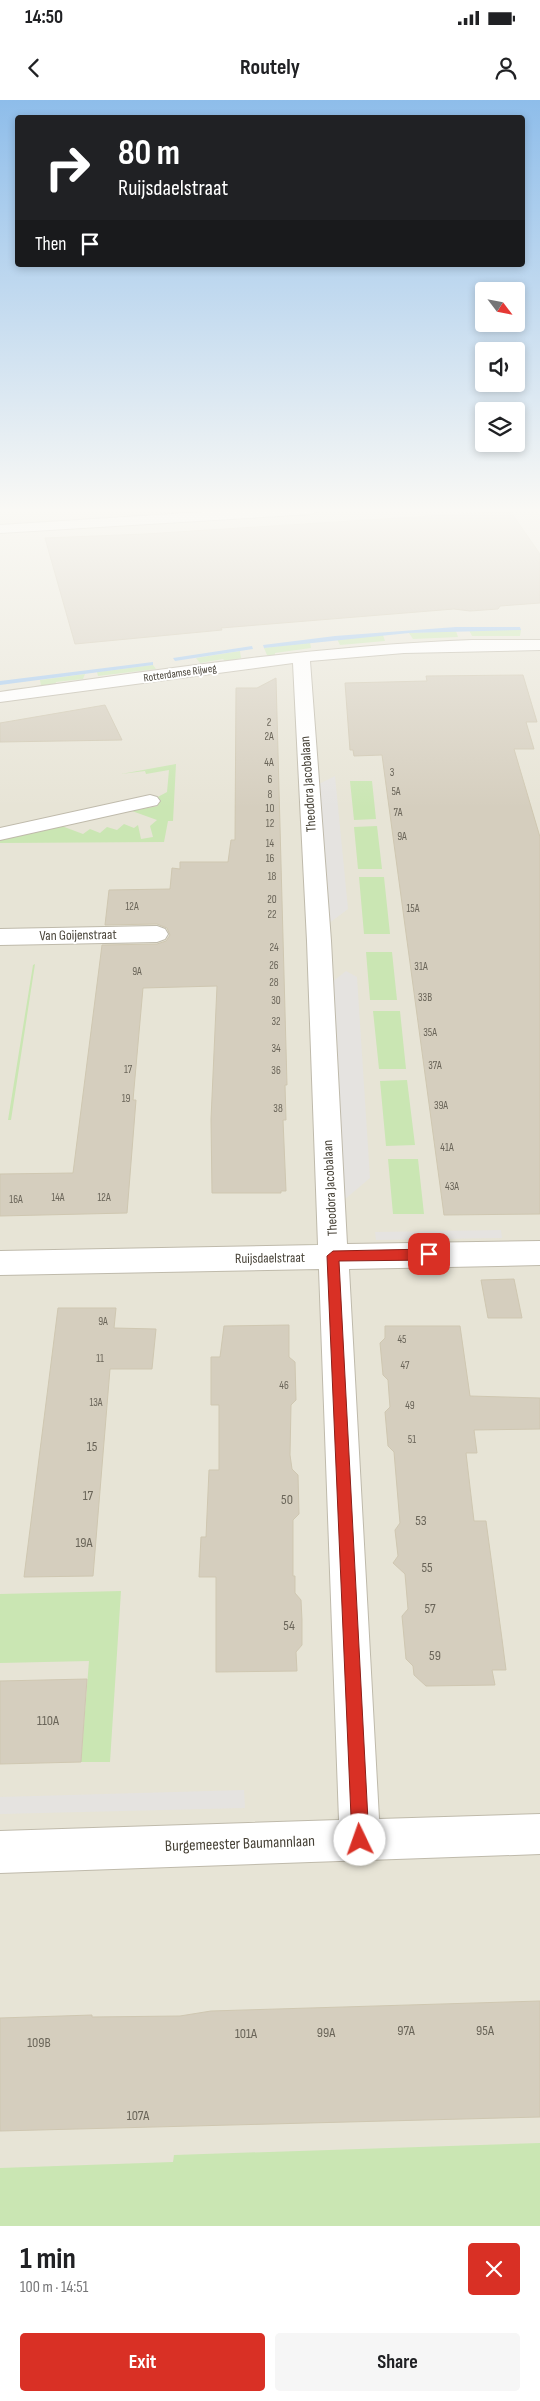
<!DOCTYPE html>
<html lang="en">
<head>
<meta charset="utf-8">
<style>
  body { margin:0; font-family:"Sofia Sans Condensed",sans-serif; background:#f6f6f6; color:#202124; height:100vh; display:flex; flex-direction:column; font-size:19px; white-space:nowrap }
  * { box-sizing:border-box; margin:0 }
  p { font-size:16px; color:#757577 }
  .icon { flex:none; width:28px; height:28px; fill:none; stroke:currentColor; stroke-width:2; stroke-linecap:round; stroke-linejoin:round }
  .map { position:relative; height:2126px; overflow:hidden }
  .details { display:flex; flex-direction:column; background:#fff; flex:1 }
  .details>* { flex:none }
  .hud { position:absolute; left:15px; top:15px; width:510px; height:152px; border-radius:5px; box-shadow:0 2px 8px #0003; background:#202124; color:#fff; overflow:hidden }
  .needle { width:32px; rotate:122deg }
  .fabs { position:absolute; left:475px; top:182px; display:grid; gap:10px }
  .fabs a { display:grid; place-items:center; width:50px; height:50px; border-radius:5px; background:#fff; box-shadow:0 2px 8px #0003; font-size:25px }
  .pin { position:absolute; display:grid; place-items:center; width:42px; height:42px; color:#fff; margin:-21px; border-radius:10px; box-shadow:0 2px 8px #0006 }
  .me { position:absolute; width:55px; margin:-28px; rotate:357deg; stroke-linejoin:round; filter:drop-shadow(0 0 4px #0008) }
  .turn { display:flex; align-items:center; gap:18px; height:105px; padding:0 20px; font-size:22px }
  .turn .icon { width:65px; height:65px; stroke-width:2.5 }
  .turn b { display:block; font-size:35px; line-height:42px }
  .then { display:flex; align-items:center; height:48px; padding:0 20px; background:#0003; gap:10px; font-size:19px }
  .round { display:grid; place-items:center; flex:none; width:52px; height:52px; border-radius:5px; background:#f6f6f6 }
  .headline { display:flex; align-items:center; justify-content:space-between; height:85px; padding:0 20px }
  h1 { font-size:30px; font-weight:700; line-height:38px }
  .action { display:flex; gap:10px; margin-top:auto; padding:10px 20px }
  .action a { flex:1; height:58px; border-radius:5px; background:#d93025; color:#fff; font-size:20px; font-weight:700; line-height:58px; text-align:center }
  .action a+a { background:#f6f6f6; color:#202124 }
  .status { display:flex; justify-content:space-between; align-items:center; height:35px; padding:0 25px; background:#fff; direction:ltr }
  .status svg { height:14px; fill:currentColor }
  header { display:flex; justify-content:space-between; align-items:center; height:65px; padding:0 20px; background:#fff; font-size:22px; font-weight:700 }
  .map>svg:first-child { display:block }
  .residential { fill:#e7e4d6 }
  .green { fill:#cae6b3 }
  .parking { fill:#e5e3e0 }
  .water { fill:#a7caee }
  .building { fill:#d5cebe; stroke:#cfc7b1 }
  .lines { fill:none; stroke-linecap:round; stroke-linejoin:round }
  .minor-casing { stroke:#bfbaab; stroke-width:2 }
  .minor { fill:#fff; fill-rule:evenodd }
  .route { fill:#d93025; stroke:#8d1f18 }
  .labels { text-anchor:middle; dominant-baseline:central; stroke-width:4; stroke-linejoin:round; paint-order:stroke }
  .far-street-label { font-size:11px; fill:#474237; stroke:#fff }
  .number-label { font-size:11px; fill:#6a6559 }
  .street-label { font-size:14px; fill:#474237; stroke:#fff }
  .near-number-label { font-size:14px; fill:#6a6559 }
  .near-street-label { font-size:16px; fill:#474237; stroke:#fff }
</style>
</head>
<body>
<div class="status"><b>14:50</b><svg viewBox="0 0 49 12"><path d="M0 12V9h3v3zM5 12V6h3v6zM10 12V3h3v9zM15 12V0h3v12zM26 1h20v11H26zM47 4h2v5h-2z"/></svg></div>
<header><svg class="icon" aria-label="back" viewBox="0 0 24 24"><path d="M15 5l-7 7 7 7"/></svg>Routely<svg class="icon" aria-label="person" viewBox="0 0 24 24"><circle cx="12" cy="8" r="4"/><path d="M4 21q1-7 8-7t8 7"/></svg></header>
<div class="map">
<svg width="540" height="2126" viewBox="0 0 540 2126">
  <rect width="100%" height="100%" fill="#f3f1e8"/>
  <path class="residential" d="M 0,410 L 540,410 L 540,2126 L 0,2126 Z"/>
  <path class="green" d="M 469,530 L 521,530 L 520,536 L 472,536 Z
    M 456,531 L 458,537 L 413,539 L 409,533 Z
    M 383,535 L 385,541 L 340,545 L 337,539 Z
    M 310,542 L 311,548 L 275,553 L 275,555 L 267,555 L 264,548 Z
    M 240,551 L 241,558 L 226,562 L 223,559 L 200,563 L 196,558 Z
    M 153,565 L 156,569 L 98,576 L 97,572 Z
    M 85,574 L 83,579 L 56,582 L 55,585 L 41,586 L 40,580 Z
    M 176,664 L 173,721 L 168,721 L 164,742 L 0,743 L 0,740 L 59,725 L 83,734 L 90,729 L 100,733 L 107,727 L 117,730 L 124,724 L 134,728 L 138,725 L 141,739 L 153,737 L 150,726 L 157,720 L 132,711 L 158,706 L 154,699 L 167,692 L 169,670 L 146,674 L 145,671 L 121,674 Z
    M 350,681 L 372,681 L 376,719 L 354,720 Z
    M 377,726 L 382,769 L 358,769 L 354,727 Z
    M 359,777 L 384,777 L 390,834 L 364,834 Z
    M 366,852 L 392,852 L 397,900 L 370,900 Z
    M 35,864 L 11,1020 L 8,1020 L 33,865 Z
    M 373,911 L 400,911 L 406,969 L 379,969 Z
    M 407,980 L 415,1045 L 386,1046 L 380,981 Z
    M 388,1059 L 418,1059 L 424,1114 L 393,1114 Z
    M 121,1491 L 110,1662 L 81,1662 L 89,1561 L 0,1563 L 0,1494 Z
    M 540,2043 L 540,2126 L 0,2126 L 0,2068 L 173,2062 L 174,2055 Z"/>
  <path class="parking" d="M 335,676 L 348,809 L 328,824 L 317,685 Z
    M 346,871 L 357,877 L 370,1078 L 344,1100 L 331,883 Z
    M 501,1130 L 502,1138 L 437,1139 L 376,1140 L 375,1132 Z
    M 244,1690 L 245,1708 L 0,1714 L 0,1697 Z"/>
  <path class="water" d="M 456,527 L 520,527 L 521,530 L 409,533 L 264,548 L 263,545 L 335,536 Z
    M 252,546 L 253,549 L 175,561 L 173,558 Z
    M 153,562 L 153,565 L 0,585 L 0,581 Z"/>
  <path class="building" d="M 510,411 L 540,454 L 540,503 L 500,506 L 498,509 L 470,511 L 454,509 L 221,528 L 222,530 L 75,544 L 45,438 L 145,434 Z
    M 523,575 L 537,622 L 526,622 L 534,649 L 514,649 L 540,737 L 540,1114 L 444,1115 L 382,655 L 354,656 L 353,650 L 350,650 L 345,583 L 427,581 L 426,576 Z
    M 276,578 L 287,985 L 285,985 L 286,1020 L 283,1020 L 286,1091 L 281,1091 L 281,1093 L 212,1093 L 211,1019 L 217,886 L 143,888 L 133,1000 L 136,1000 L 127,1113 L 0,1116 L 0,1074 L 73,1073 L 102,845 L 157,844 L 166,841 L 170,835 L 167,828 L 157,824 L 105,825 L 109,790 L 170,789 L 172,768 L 180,769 L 180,762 L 228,762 L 231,740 L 235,740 L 236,588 L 257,588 Z
    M 105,605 L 122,640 L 0,642 L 0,623 Z
    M 514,1179 L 522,1218 L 488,1218 L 481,1180 Z
    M 58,1208 L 116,1208 L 114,1228 L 156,1229 L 152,1269 L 110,1269 L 93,1476 L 24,1477 Z
    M 289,1225 L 289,1257 L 295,1262 L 296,1300 L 291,1305 L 290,1355 L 292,1369 L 298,1375 L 299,1414 L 293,1420 L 293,1476 L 295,1476 L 295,1493 L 301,1500 L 302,1520 L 302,1545 L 296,1552 L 297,1571 L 216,1572 L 216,1477 L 199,1477 L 201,1437 L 206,1437 L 209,1370 L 219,1370 L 219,1305 L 211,1305 L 211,1257 L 220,1257 L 224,1226 Z
    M 385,1226 L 460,1226 L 470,1296 L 540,1298 L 540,1329 L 474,1330 L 477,1353 L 466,1353 L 474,1421 L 486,1421 L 502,1539 L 506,1570 L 492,1570 L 495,1585 L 426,1586 L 414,1575 L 413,1566 L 406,1559 L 402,1516 L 408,1509 L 405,1474 L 393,1463 L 398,1456 L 395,1430 L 400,1423 L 394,1352 L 388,1346 L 385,1312 L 390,1307 L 389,1294 L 388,1280 L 383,1275 L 380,1243 L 385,1238 Z
    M 87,1579 L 81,1662 L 0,1664 L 0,1581 Z
    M 540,1901 L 540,2017 L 0,2031 L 0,1918 L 92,1915 L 92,1917 L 180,1916 L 211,1911 Z"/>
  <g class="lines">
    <g class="minor-casing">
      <path id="minor" d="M 235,410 L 319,410 L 312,414 L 0,433 L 0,425 Z
        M 472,540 L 540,540 L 540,550 L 404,553 L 310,561 L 331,841 L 347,1144 L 540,1141 L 540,1165 L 349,1169 L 379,1719 L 540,1714 L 540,1754 L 0,1773 L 0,1731 L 339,1720 L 319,1169 L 0,1175 L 0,1151 L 318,1145 L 307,841 L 293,563 L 0,602 L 0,592 C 157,570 313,546 472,540 Z
        M 150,695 L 157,697 L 160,701 L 157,705 L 0,740 L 0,728 Z
        M 157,826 L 165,829 L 168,834 L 165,839 L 157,842 L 0,845 L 0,829 Z"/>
    </g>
    <use href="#minor" class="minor"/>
  </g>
  <linearGradient id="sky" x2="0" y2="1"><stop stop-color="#8ebdea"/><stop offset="0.58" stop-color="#faf9f5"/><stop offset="1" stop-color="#faf9f5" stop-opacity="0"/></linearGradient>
  <rect width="540" height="708" fill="url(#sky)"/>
  <path class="route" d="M 429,1149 L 435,1154 L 429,1160 L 339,1161 L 369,1740 L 366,1746 L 360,1748 L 354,1746 L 352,1740 L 327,1156 L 333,1151 Z"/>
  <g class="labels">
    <g class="far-street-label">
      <text transform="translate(180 573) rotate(-8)">Rotterdamse Rijweg</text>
    </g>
    <g class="number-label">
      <text x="269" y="622">2</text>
      <text x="269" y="636">2A</text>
      <text x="269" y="662">4A</text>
      <text x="392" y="672">3</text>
      <text x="270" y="679">6</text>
      <text x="396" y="691">5A</text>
      <text x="270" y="694">8</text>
      <text x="270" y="708">10</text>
      <text x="398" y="712">7A</text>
      <text x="270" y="723">12</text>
      <text x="402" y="736">9A</text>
      <text x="270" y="743">14</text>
      <text x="270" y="758">16</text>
      <text x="272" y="776">18</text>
      <text x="272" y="799">20</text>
      <text x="132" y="806">12A</text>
      <text x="413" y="808">15A</text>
      <text x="272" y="814">22</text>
      <text x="274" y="847">24</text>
      <text x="274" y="865">26</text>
      <text x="421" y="866">31A</text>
      <text x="137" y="871">9A</text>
      <text x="274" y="882">28</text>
      <text x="425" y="897">33B</text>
      <text x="276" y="900">30</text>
      <text x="276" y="921">32</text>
      <text x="430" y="932">35A</text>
      <text x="276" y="948">34</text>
      <text x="435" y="965">37A</text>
      <text x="128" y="969">17</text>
      <text x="276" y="970">36</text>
      <text x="126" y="998">19</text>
      <text x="441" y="1005">39A</text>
      <text x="278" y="1008">38</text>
      <text x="447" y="1047">41A</text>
      <text x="452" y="1086">43A</text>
      <text x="58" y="1097">14A</text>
      <text x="104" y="1097">12A</text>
      <text x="16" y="1099">16A</text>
      <text x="103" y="1221">9A</text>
      <text x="402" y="1239">45</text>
      <text x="100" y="1258">11</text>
      <text x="405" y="1265">47</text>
      <text x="284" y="1285">46</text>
      <text x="96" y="1302">13A</text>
      <text x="410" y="1305">49</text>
      <text x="412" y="1339">51</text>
    </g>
    <g class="street-label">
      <text transform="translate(308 684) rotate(-94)">Theodora Jacobalaan</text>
      <text transform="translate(78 835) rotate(-1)">Van Goijenstraat</text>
      <text transform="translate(330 1088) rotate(-93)">Theodora Jacobalaan</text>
      <text transform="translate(270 1158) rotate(-1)">Ruijsdaelstraat</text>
    </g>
    <g class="near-number-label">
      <text x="92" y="1346">15</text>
      <text x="88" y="1395">17</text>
      <text x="287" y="1399">50</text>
      <text x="421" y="1420">53</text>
      <text x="84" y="1442">19A</text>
      <text x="427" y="1467">55</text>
      <text x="430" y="1508">57</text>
      <text x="289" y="1525">54</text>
      <text x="435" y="1555">59</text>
      <text x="48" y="1620">110A</text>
      <text x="406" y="1930">97A</text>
      <text x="485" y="1930">95A</text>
      <text x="326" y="1932">99A</text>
      <text x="246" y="1933">101A</text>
      <text x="39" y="1942">109B</text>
      <text x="138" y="2015">107A</text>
    </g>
    <g class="near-street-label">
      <text transform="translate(240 1744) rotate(-2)">Burgemeester Baumannlaan</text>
    </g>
  </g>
</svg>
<div class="fabs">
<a><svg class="needle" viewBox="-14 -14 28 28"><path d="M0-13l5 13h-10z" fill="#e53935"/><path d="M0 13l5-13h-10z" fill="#757577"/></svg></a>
<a><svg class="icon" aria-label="sound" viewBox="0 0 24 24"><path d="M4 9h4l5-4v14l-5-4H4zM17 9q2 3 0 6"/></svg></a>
<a><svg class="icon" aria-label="layers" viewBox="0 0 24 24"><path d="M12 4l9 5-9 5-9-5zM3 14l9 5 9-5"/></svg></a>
</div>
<div class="pin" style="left:429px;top:1154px;background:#d93025"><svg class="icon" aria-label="arrive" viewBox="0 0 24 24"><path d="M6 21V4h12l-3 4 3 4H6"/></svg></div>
<svg class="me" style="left:360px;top:1740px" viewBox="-20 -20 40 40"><circle r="19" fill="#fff"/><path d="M0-13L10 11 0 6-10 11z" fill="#d93025"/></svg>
<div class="hud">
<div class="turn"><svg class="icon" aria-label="right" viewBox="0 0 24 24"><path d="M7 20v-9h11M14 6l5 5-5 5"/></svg><div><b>80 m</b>Ruijsdaelstraat</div></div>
<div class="then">Then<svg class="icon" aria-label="arrive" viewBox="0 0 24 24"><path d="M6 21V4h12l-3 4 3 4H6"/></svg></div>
</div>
</div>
<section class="details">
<div class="headline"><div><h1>1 min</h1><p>100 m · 14:51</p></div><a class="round" style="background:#d93025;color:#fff"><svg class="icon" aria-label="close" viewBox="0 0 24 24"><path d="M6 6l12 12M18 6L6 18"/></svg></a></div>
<div class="action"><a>Exit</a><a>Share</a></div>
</section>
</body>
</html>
